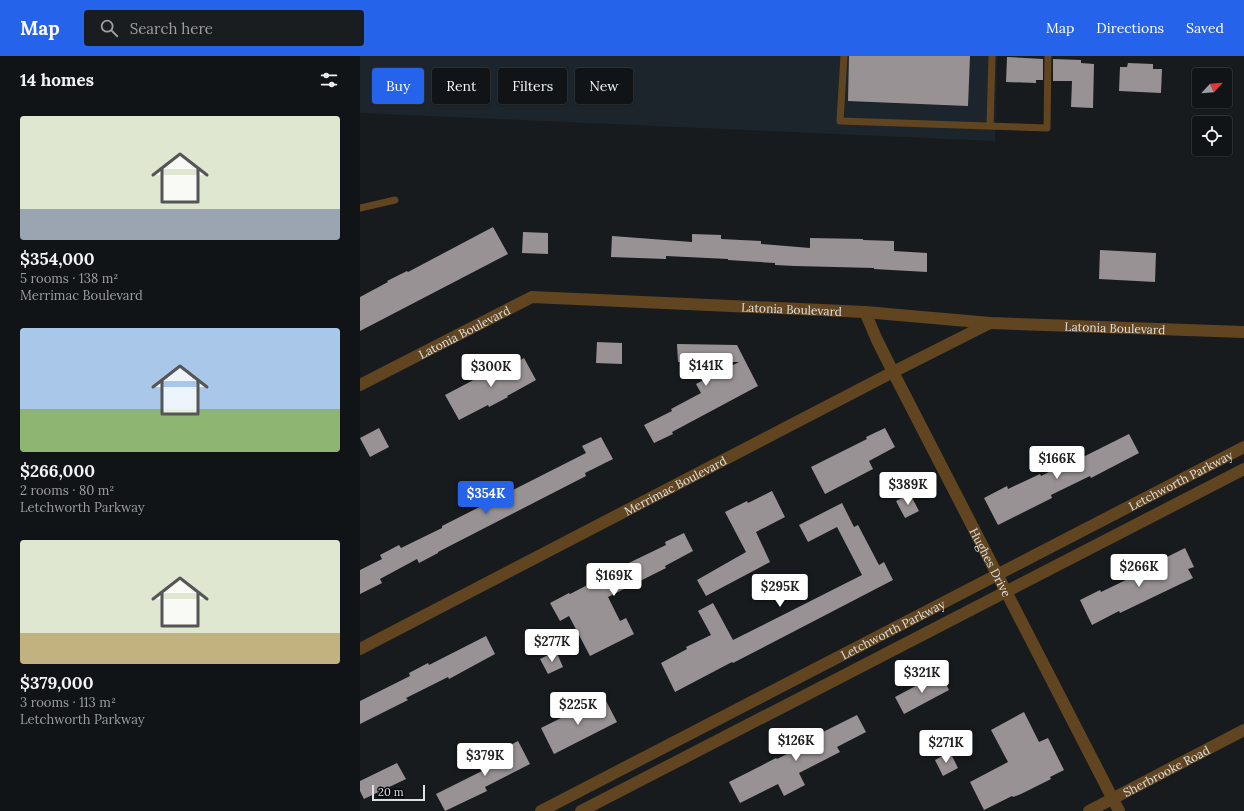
<!DOCTYPE html>
<meta charset="utf-8">
<style>
body{margin:0;font-family:Lora,serif;background:#1a1d1f;color:#f1f3f6;height:100vh;display:flex;flex-direction:column;font-size:15px;white-space:nowrap}
*{box-sizing:border-box;margin:0}
p{font-size:13px;color:#9c9ea1}
.icon{flex:none;width:22px;height:22px;fill:none;stroke:currentColor;stroke-width:2;stroke-linecap:round;stroke-linejoin:round}
.map{position:relative;flex:1;overflow:hidden}
.panel{display:flex;flex-direction:column;background:#111416;width:360px}
.panel>*{flex:none}
.hud{position:absolute;left:12px;top:12px;width:380px;height:36px;display:flex;gap:8px}
.needle{width:26px;rotate:64deg}
.buttons{position:absolute;left:832px;top:12px;display:grid;gap:8px}
.buttons a{display:grid;place-items:center;width:40px;height:40px;border-radius:4px;background:#111416;box-shadow:0 1px 3px #0004,0 0 0 1px #303335;font-size:20px}
.scale{position:absolute;left:12px;bottom:10px;width:53px;box-sizing:border-box;padding-left:4px;border:2px solid #dde0e2;border-top:0;font-size:11px;line-height:14px;white-space:nowrap;color:#dde0e2;-webkit-text-stroke:3px #050607;paint-order:stroke}
.price{position:absolute;translate:-50% -34px;padding:0 9px;border-radius:4px;background:#fff;color:#222;font-size:13px;line-height:26px;filter:drop-shadow(0 1px 2px #0008)}
.price::after{content:'';position:absolute;left:50%;top:24px;width:12px;height:9px;margin-left:-6px;background:inherit;clip-path:polygon(0 0,100% 0,50% 100%)}
.price.selected{background:#2563eb;color:#fff}
ul{padding:0;list-style:none}
li{display:grid;align-content:center;gap:8px;height:212px;padding:0 20px}
li span{display:grid;place-items:center;height:124px;border-radius:4px;color:#555}
li>.icon{margin-inline-start:auto}
span .icon{width:72px;height:72px;fill:#fffc;stroke-width:1}
li b{font-size:17px}
h2{display:flex;justify-content:space-between;align-items:center;height:48px;padding:0 20px;font-size:17px}
.tag{padding:0 14px;border-radius:4px;background:#111416;box-shadow:0 1px 3px #0004,0 0 0 1px #303335;font-size:14px;line-height:36px}
.tag.selected{background:#2563eb;color:#fff}
header{display:flex;align-items:center;gap:24px;box-sizing:border-box;height:56px;padding:0 20px;background:#2563eb;color:#fff}
header strong{font-size:19px}
nav{display:flex;gap:22px;margin-inline-start:auto;font-size:14px}
.search{width:280px;height:36px;background:#1a1d1f;display:flex;align-items:center;gap:10px;box-sizing:border-box;padding:0 14px;border-radius:4px;color:#9c9ea1;font-size:15px}
main{display:flex;flex:1;min-height:0}
.map>svg:first-child{display:block}
.built{fill:#1c252c}
.building{fill:#999294}
.lines{fill:none;stroke-linecap:round;stroke-linejoin:round}
.service{stroke:#614520;stroke-width:7}
.minor{stroke:#614520;stroke-width:12}
.labels{text-anchor:middle;dominant-baseline:central;stroke-width:4;stroke-linejoin:round;paint-order:stroke}
.street-label{font-size:12px;fill:#dde0e2;stroke:#050607}
</style>
<header>
<strong>Map</strong>
<div class="search"><svg class="icon" aria-label="search" viewBox="0 0 24 24"><circle cx="10" cy="10" r="6"/><path d="M15 15l6 6"/></svg>Search here</div>
<nav><a>Map</a><a>Directions</a><a>Saved</a></nav>
</header>
<main>
<section class="panel">
<h2>14 homes<svg class="icon" aria-label="filters" viewBox="0 0 24 24"><path d="M4 7h16M4 17h16"/><circle cx="9" cy="7" r="2"/><circle cx="15" cy="17" r="2"/></svg></h2>
<ul>
<li><span style="background:linear-gradient(#dfe7d0 75%,#9aa5b1 0)"><svg class="icon" aria-label="home" viewBox="0 0 24 24"><path d="M3 11l9-7 9 7M6 9v11h12V9"/></svg></span><div><b>$354,000</b><p>5 rooms · 138 m²</p><p>Merrimac Boulevard</p></div></li>
<li><span style="background:linear-gradient(#a9c7e8 65%,#8fb573 0)"><svg class="icon" aria-label="home" viewBox="0 0 24 24"><path d="M3 11l9-7 9 7M6 9v11h12V9"/></svg></span><div><b>$266,000</b><p>2 rooms · 80 m²</p><p>Letchworth Parkway</p></div></li>
<li><span style="background:linear-gradient(#dfe7d0 75%,#c2b280 0)"><svg class="icon" aria-label="home" viewBox="0 0 24 24"><path d="M3 11l9-7 9 7M6 9v11h12V9"/></svg></span><div><b>$379,000</b><p>3 rooms · 113 m²</p><p>Letchworth Parkway</p></div></li>
</ul>
</section>
<div class="map">
<svg width="884" height="755" viewBox="0 0 884 755">
<rect width="100%" height="100%" fill="#171b1e"/>
<path class="built" d="M0,0H637L635,85L0,57Z"/>
<path class="building" d="M489,0H610L608,50L488,45Z
M647,1L683,3V24H676V27L646,26Z
M693,3L721,4V7L734,8L733,52L711,51L712,25H693Z
M768,7L793,8V13H802L801,37L759,35L760,11H767Z
M133,171L148,198L0,275V241L28,226L27,225L47,215L48,216Z
M163,176L188,177V198L162,197Z
M332,178L361,179V183L401,185V188L450,192V182L503,183V184L534,185V195L567,197V216L514,213V212L435,210L415,209V207L368,204V203L306,200V203L251,201L252,180L332,186Z
M740,194L796,197L795,226L739,223Z
M237,286L262,287V308L236,307Z
M317,288L377,289L398,330L312,376L313,378L294,387L284,369L312,355L311,353L341,337L336,328L379,306H318Z
M155,302L157,306L164,302L176,324L147,340L148,341L129,351L128,349L99,364L85,339Z
M19,372L29,391L10,401L0,382Z
M525,372L535,391L509,405L513,413L465,438L451,411L507,383L506,381Z
M769,378L779,397L731,422L730,420L691,439L692,442L638,469L624,442L647,430L648,433L680,418L681,420L711,405V407Z
M241,381L253,403L225,417L226,420L78,496V497L59,507L57,503L20,523L22,527L0,538V514L22,503L20,499L39,489L41,492L82,472V470L226,397L222,390Z
M412,435L425,461L396,476L410,506L346,540L337,524L386,496L365,456L387,445L388,447Z
M550,438L559,455L545,462L536,445Z
M482,447L494,471L498,469L519,509L524,506L533,524L373,607L372,606L315,636L301,607L327,593L326,591L351,579L338,555L353,547L373,584L502,519L477,471L448,486L439,469Z
M324,477L333,495L305,510L306,512L248,541L260,565L266,562L274,578L230,600L209,560L200,565L190,547L209,537L210,538L249,518L248,517L306,489L305,486Z
M825,492L834,511L828,513L833,522L760,557L759,555L732,569L720,544L740,534L741,536L768,523L769,524L807,504L805,502Z
M126,580L135,598L89,623L88,621L46,642L48,644L0,668V645L50,620L49,617L68,607L69,609Z
M196,595L203,611L188,618L180,603Z
M580,617L589,634L544,658L535,641Z
M245,643L257,666L194,698L181,672L219,653L220,656Z
M664,656L679,686L688,682L704,714L690,721L691,723L661,738L653,741L652,740L624,754L610,726L648,706L631,674Z
M497,659L506,676L477,691L480,696L439,717L445,729L424,740L418,728L380,747L369,726L416,702L417,703L449,687L447,684Z
M158,685L170,708L125,731L127,735L85,755L76,738L140,706L135,697Z
M590,696L598,712L583,720L575,704Z
M37,707L46,723L4,743L0,735V725Z"/>
<g class="lines">
<path class="service" d="M484,0L480,65L687,72L688,0
M630,70L632,0
M0,152L35,144"/>
<g class="minor">
<path id="s1" d="M505,256L517,284L533,316L759,755"/>
<path id="s2" d="M0,329L172,241L505,256L630,267L884,276"/>
<path id="s3" d="M0,593L533,316L630,267"/>
<path id="s4" d="M181,755L884,391"/>
<path d="M221,755L884,413"/>
<path id="s5" d="M729,755L884,674"/>
</g>
</g>
<g class="labels">
<g class="street-label">
<text stroke="none"><textPath href="#s2" startOffset="453">Latonia Boulevard</textPath></text>
<text stroke="none"><textPath href="#s2" startOffset="777">Latonia Boulevard</textPath></text>
<text stroke="none"><textPath href="#s2" startOffset="117">Latonia Boulevard</textPath></text>
<text stroke="none"><textPath href="#s4" startOffset="720">Letchworth Parkway</textPath></text>
<text stroke="none"><textPath href="#s3" startOffset="355">Merrimac Boulevard</textPath></text>
<text stroke="none"><textPath href="#s1" startOffset="280">Hughes Drive</textPath></text>
<text stroke="none"><textPath href="#s4" startOffset="396">Letchworth Parkway</textPath></text>
<text stroke="none"><textPath href="#s5" startOffset="87">Sherbrooke Road</textPath></text>
</g>
</g>
</svg>
<div class="buttons">
<a><svg class="needle" viewBox="-14 -14 28 28"><path d="M0-13l5 13h-10z" fill="#e53935"/><path d="M0 13l5-13h-10z" fill="#9c9ea1"/></svg></a>
<a><svg class="icon" aria-label="locate" viewBox="0 0 24 24"><circle cx="12" cy="12" r="6"/><path d="M12 2v4M12 18v4M2 12h4M18 12h4"/></svg></a>
</div>
<div class="scale">20 m</div>
<b class="price" style="left:346px;top:331px">$141K</b>
<b class="price" style="left:131px;top:332px">$300K</b>
<b class="price" style="left:697px;top:424px">$166K</b>
<b class="price" style="left:548px;top:450px">$389K</b>
<b class="price selected" style="left:126px;top:459px">$354K</b>
<b class="price" style="left:779px;top:532px">$266K</b>
<b class="price" style="left:254px;top:541px">$169K</b>
<b class="price" style="left:420px;top:552px">$295K</b>
<b class="price" style="left:192px;top:607px">$277K</b>
<b class="price" style="left:562px;top:638px">$321K</b>
<b class="price" style="left:218px;top:670px">$225K</b>
<b class="price" style="left:436px;top:706px">$126K</b>
<b class="price" style="left:586px;top:708px">$271K</b>
<b class="price" style="left:125px;top:721px">$379K</b>
<div class="hud">
<a class="tag selected">Buy</a>
<a class="tag">Rent</a>
<a class="tag">Filters</a>
<a class="tag">New</a>
</div>
</div>
</main>
